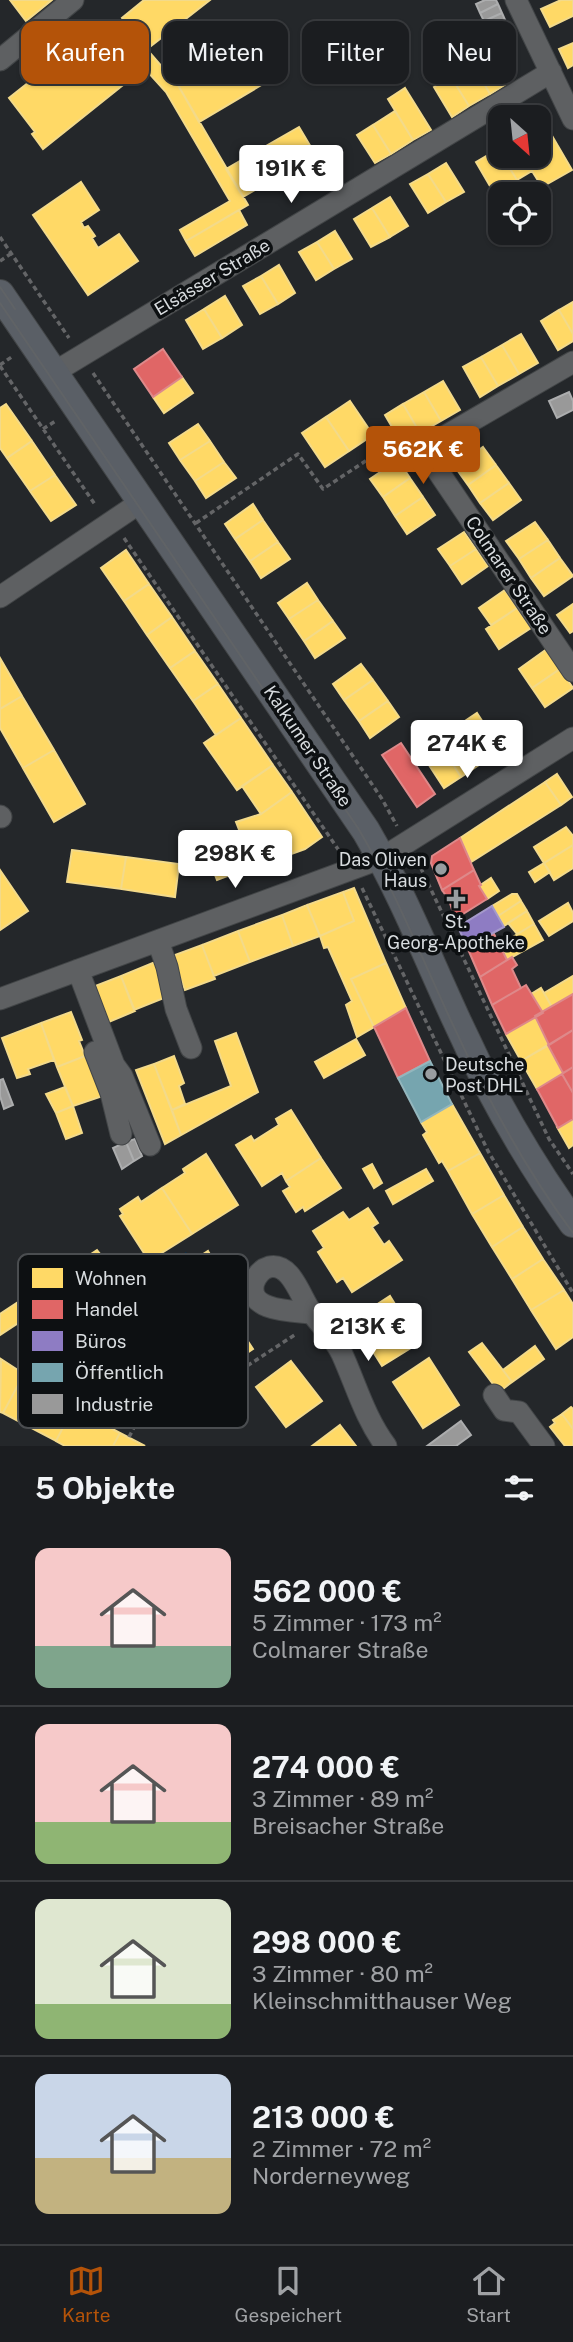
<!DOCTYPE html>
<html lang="de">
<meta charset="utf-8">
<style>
body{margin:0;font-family:"Public Sans",sans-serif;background:#242629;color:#f1f3f6;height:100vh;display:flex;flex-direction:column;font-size:26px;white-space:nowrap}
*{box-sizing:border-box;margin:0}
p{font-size:23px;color:#a0a2a5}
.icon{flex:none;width:38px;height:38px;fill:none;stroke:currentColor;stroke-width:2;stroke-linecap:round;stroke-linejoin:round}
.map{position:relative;height:1446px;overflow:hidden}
.details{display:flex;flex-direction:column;background:#1b1d20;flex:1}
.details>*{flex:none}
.banner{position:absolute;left:21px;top:21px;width:532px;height:63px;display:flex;gap:14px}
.needle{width:46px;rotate:153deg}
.controls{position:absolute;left:488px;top:105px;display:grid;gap:14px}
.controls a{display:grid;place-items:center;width:63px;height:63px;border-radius:14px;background:#1b1d20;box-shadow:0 2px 5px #0004,0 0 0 2px #393b3e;font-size:35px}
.price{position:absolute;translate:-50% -60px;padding:0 16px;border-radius:7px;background:#fff;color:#222;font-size:23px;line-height:46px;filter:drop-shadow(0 2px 4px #0008)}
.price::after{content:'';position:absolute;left:50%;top:42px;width:21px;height:16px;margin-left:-10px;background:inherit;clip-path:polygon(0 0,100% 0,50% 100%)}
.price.selected{background:#b45309;color:#fff}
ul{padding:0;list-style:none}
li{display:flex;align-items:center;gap:21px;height:175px;padding:0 35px}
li+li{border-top:2px solid #393b3e}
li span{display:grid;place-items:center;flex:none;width:196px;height:140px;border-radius:14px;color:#555}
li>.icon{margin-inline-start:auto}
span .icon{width:84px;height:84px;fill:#fffc;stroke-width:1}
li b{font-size:30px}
h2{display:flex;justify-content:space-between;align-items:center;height:84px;padding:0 35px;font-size:30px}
.pill{padding:0 24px;border-radius:14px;background:#1b1d20;box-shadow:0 2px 5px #0004,0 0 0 2px #393b3e;font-size:24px;line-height:63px}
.pill.selected{background:#b45309;color:#fff}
.menu{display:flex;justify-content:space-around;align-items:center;height:98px;border-top:2px solid #393b3e;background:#1b1d20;font-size:19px;color:#a0a2a5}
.menu a{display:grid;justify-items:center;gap:4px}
.menu .selected{color:#b45309}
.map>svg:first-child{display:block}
.green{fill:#053152}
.homes{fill:#ffd966;stroke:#f3da8a;stroke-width:2}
.shops{fill:#e06666;stroke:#de898a;stroke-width:2}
.offices{fill:#8e7cc3;stroke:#a499cb;stroke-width:2}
.public{fill:#76a5af;stroke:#93b6bd;stroke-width:2}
.industry{fill:#999;stroke:#acadae;stroke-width:2}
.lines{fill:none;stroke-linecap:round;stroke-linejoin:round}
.minor-casing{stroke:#424547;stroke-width:23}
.major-casing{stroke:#424547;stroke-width:30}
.path{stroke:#646567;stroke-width:3.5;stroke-dasharray:5 3.5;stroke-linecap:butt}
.minor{stroke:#5e6062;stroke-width:21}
.major{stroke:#5a5f66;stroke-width:28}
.tram{stroke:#606366;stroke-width:2}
.poi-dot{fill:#999da0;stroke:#0d1012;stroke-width:2.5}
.labels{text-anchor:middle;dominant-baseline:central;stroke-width:7;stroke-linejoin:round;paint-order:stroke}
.street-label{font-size:18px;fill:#d8dcdf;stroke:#0d1012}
.poi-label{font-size:18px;fill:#d8dcdf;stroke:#0d1012;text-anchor:end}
.key{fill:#0d1012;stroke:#4a4d50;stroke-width:2}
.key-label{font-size:19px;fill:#d8dcdf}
</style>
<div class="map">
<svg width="573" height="1446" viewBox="0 0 573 1446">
<rect width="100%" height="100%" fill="#24272a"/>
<path class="green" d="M186,1252L204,1280L221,1292L220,1297L174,1314L166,1311L152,1287L153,1275Z"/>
<path class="homes" d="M10,0H52L26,21Z
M144,0H210L147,49L122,18Z
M561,0H573V16L550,27L541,9Z
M75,24L82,33L64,48L57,39Z
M82,33L123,85L43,149L32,134L35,132L9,98L72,48L69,44Z
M259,37L280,74L199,122L178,85Z
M137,38L178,85L248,205L186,241L180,230L230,201L166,92L137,60L116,76L106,63Z
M573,43V65L568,68L559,49Z
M490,53L508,83L490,94L473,64Z
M473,64L490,94L469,106L451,77Z
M451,77L469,106L452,117L434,87Z
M405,88L431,130L413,140L388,99Z
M395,111L413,140L391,154L373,125Z
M544,122L572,170L542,187L532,171L517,180L502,156H539V125Z
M373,125L391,154L375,163L357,135Z
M299,127L315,154L243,197L226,169Z
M498,149L517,180L494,193L476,162Z
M446,163L464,192L446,202L428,174Z
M428,174L446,202L428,213L410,184Z
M81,182L99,210L81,222L84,228L88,226L95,236L92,238L98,248L119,234L138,261L88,295L33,215Z
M390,197L408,226L390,237L372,208Z
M372,208L390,237L371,247L354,219Z
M239,210L247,225L195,256L186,241Z
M335,231L352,259L334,269L317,242Z
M317,242L334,269L316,280L299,252Z
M279,265L295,293L278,304L261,276Z
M261,276L278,304L260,314L243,286Z
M225,296L242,325L222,338L204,309Z
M573,302V334L559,310Z
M204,309L222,338L203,349L186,320Z
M559,310L573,334V341L558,350L541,321Z
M521,334L538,363L519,374L502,345Z
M502,345L519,374L498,386L481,357Z
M481,357L498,386L480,397L463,367Z
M182,377L193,393L164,413L153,397Z
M443,381L460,410L441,421L424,392Z
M424,392L441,421L420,433L403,404Z
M350,401L373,435L349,451L326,417Z
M6,404L32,441L7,458L0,448V408Z
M403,404L420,433L402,444L385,415Z
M326,417L349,451L325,467L302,433Z
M198,424L210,441L180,460L169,443Z
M32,441L55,475L30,491L7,458Z
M210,441L224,462L195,481L180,460Z
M483,447L496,465L468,485L455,467Z
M398,460L410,478L383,497L370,479Z
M224,462L236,478L206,498L195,481Z
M496,465L509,483L480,503L468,485Z
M55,475L76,505L51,521L30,491Z
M410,478L423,497L395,516L383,497Z
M509,483L521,500L493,520L480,503Z
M423,497L435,515L407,534L395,516Z
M253,504L263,520L235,539L225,524Z
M263,520L278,542L250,561L235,539Z
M535,522L548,540L519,559L506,541Z
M464,532L476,549L450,566L438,549Z
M548,540L560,558L531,578L519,559Z
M278,542L290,559L261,578L250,561Z
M476,549L488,566L462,584L450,566Z
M126,550L149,584L124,601L101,568Z
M560,558L573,576L544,596L531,578Z
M307,583L318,600L289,619L278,603Z
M149,584L172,617L147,635L124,601Z
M505,590L517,608L491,625L479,608Z
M318,600L333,621L304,641L289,619Z
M573,604V631L570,633L557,615Z
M517,608L531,628L499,649L486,629Z
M172,617L195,651L170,668L147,635Z
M333,621L345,638L315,658L304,641Z
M547,649L560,669L532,688L519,669Z
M195,651L218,684L193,701L170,668Z
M0,658L22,696L0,709Z
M361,664L373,680L344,700L333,684Z
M560,669L573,688L545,707L532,688Z
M373,680L388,701L359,721L344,700Z
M218,684L241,718L216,735L193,701Z
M22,696L54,750L23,768L0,728V709Z
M388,701L399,717L370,738L359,721Z
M477,713L501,750L461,777L442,747L464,732L459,725Z
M241,718L273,765L237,790L204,743Z
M442,747L461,777L444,788L425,759Z
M54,750L85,804L54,822L23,768Z
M273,765L292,792L261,814L242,786Z
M557,774L572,797L561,805L545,782Z
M545,782L561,805L471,862L460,838Z
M292,792L322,837L305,849L266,863L261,854L250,858L236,822L261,814Z
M566,827L573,836V845L544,863L534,847Z
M227,835L241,871L217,880L203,844Z
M573,845V868L554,880L544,863Z
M72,850L126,857L121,889L67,882Z
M126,857L179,864L175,897L121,889Z
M544,863L550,872L535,882L529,872Z
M0,870L28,911L0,930Z
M491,878L499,891L487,899L479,886Z
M354,888L386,963L351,979L374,1027L357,1037L346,1005L352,1001L328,947L324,948L320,936L354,921L343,892Z
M343,892L354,921L320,936L307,905Z
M512,894H517L521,901L498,916L492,906Z
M521,901L527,911L504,926L498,916Z
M568,903L573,913V921L549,936L539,921Z
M307,905L320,936L293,946L282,915Z
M527,911L534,924L517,934L508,923Z
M282,915L293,946L250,962L238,931Z
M534,924L543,940L507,960L504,953L508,951L503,943Z
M238,931L250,962L214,976L202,945Z
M202,945L215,979L185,990L172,956Z
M155,962L169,996L134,1010L121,976Z
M386,963L406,1008L374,1027L351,979Z
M121,976L135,1011L104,1024L90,988Z
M573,976V994L552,1007L544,993Z
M541,988L552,1007L543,1013L531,994Z
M71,1012L82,1040L79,1041L85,1056L57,1067L41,1023Z
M535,1016L549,1045L521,1061L506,1034Z
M41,1023L54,1060L28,1069L30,1074L17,1078L2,1038Z
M236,1033L258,1092L181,1135L172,1110L231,1086L215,1041Z
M356,1039L365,1055L324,1078L315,1062Z
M548,1045L563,1073L537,1089L521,1061Z
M85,1056L89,1059L103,1096L73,1106L57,1067Z
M174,1056L184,1083L179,1086L185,1104L172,1110L154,1064Z
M154,1064L181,1135L165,1144L136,1070Z
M65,1087L73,1106L56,1113L46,1094Z
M452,1104L480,1153L448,1171L442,1161L439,1163L423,1135L427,1132L421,1122Z
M73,1106L82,1133L66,1139L56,1113Z
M291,1110L321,1158L286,1181L282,1173L262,1186L236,1145L251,1136L254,1141L279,1125L276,1119Z
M573,1119V1145L569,1148L557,1127Z
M480,1153L504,1195L472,1214L448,1171Z
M206,1154L238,1205L192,1234L162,1188L185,1173L183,1169Z
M321,1158L341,1188L305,1211L303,1207L296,1212L283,1191L290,1187L286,1181Z
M372,1164L382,1183L374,1188L363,1169Z
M426,1169L433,1181L393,1204L386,1191Z
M162,1188L192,1234L149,1261L120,1216L123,1214L120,1209L138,1197L141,1202Z
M504,1195L523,1227L492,1247L472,1214Z
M368,1208L378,1223L372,1227L384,1245L389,1241L402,1260L352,1292L343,1278L337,1282L318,1252L324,1248L313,1231L343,1212L349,1220Z
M523,1227L543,1259L512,1279L492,1247Z
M97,1250L108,1264L0,1335V1314Z
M208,1251L216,1265L203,1274L194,1260Z
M543,1259L564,1290L531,1310L512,1279Z
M564,1290L573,1304V1337L556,1349L531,1310Z
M390,1296L419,1343L382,1366L353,1320Z
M222,1302L253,1349L211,1377L184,1335L199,1325L202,1328L206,1325L203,1321L208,1319L205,1314Z
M482,1343L512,1382L499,1392L469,1352Z
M535,1346L544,1359L512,1382L503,1370Z
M429,1358L459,1405L423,1428L393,1382Z
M1,1359L24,1374L3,1413L0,1412Z
M291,1361L322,1401L286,1427L256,1387Z
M24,1374L75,1404L56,1441L3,1413Z
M571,1407L573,1409V1429L562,1414Z
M73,1408L120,1433L113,1446H65L56,1441Z
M562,1414L573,1429V1446H565L550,1427L555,1423L553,1420Z
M340,1425L356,1446H312Z
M120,1433L145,1446H113Z"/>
<path class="shops" d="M163,349L182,377L153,397L134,369Z
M401,743L435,794L417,807L382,755Z
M460,838L474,870L442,890L431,863L432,856Z
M474,870L481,885L479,886L487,899L455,919L449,900L442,890Z
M494,934L507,960L480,977L467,947Z
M512,957L517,965L512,969L521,988L492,1005L480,977Z
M526,985L543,1013L506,1034L492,1005Z
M573,994V1030L549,1045L535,1016Z
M406,1008L430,1061L398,1078L374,1027Z
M573,1030V1067L563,1073L548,1045Z
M573,1067V1093L562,1074Z
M562,1074L573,1093V1119L558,1128L537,1089Z"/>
<path class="offices" d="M492,906L504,927L467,947L458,927Z"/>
<path class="public" d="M430,1061L452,1104L421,1122L398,1078Z"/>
<path class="industry" d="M485,0H496L498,4L480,13L476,4Z
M498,4L502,13L484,21L480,13Z
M502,13L506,22L488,30L484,21Z
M569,392L573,401V410L557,418L549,401Z
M3,1079L13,1105L4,1109L0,1096V1080Z
M135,1139L142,1156L134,1161L126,1142Z
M126,1142L134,1161L122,1169L113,1148Z
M461,1421L471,1435L456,1446H427Z"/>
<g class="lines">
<g class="minor-casing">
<path id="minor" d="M516,0L573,119
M0,60L73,0
M573,362L423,449L573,671
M53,373L551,72
M0,597L141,502
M0,816L1,817
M158,941L167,967L176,1009L191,1048
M78,970L114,1065L122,1076L150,1145
M0,999L382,858L573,738
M95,1052L111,1093L121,1134
M311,1313C294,1311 245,1312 254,1282C257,1275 262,1269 269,1267C291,1262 300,1296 310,1310C320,1325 334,1337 342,1354C356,1385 365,1418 386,1446
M494,1395L504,1410L519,1412L544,1446"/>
</g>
<g class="major-casing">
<path id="major" d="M0,294L366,831C401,891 427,956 456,1019C488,1090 528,1160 573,1223"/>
</g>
<path class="path" d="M0,237L69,338
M0,261L12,253
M0,365L13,356
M0,366L96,506
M93,373L382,799L397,826
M43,429L57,420
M196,523L298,454L323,489L390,445L404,447
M124,538L340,852
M417,860L549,1139L573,1174
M362,888L488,1151L573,1293
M132,1360L169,1417L296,1334
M129,1437L141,1414L159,1423L169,1417"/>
<use href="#minor" class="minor"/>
<use href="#major" class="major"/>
<path class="tram" d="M0,287L15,309
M0,303L358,828C396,892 422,959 453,1025C485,1094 528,1173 573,1233"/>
</g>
<g class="poi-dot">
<circle cx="441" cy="869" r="7"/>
<path d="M452.5 888.5h7v7h7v7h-7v7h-7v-7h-7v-7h7z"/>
<circle cx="431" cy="1074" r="7"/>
</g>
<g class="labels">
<g class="street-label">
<text transform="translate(212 277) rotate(-31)">Elsässer Straße</text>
<text transform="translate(509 575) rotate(56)">Colmarer Straße</text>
<text transform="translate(308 746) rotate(56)">Kalkumer Straße</text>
</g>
<g class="poi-label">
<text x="427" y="859">Das Oliven<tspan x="427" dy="21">Haus</tspan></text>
<text x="456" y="921" text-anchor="middle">St.<tspan x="456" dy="21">Georg-Apotheke</tspan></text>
<text x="445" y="1064" text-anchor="start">Deutsche<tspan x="445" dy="21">Post DHL</tspan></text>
</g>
</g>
<rect x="18" y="1254" width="230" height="174" rx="10" class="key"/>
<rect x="32" y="1268" width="31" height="20" fill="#ffd966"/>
<rect x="32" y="1300" width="31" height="19" fill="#e06666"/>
<rect x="32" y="1331" width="31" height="20" fill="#8e7cc3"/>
<rect x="32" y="1363" width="31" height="19" fill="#76a5af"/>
<rect x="32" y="1394" width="31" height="20" fill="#999"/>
<g class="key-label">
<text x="75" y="1285">Wohnen</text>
<text x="75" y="1316">Handel</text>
<text x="75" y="1348">Büros</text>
<text x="75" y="1379">Öffentlich</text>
<text x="75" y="1411">Industrie</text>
</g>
</svg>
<div class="controls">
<a><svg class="needle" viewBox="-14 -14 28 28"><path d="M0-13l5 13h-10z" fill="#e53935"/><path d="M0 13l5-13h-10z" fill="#a0a2a5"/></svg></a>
<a><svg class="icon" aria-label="locate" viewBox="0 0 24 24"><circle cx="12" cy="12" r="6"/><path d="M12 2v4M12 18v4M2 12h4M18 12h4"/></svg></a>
</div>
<b class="price" style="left:291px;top:205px">191K €</b>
<b class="price selected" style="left:423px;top:486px">562K €</b>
<b class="price" style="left:467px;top:780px">274K €</b>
<b class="price" style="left:235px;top:890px">298K €</b>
<b class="price" style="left:368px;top:1363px">213K €</b>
<div class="banner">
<a class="pill selected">Kaufen</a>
<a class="pill">Mieten</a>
<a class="pill">Filter</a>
<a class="pill">Neu</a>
</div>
</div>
<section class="details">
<h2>5 Objekte<svg class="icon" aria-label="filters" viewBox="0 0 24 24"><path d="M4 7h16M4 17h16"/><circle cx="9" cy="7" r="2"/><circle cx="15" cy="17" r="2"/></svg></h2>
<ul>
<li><span style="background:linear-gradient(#f6c9c9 70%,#7fa58c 0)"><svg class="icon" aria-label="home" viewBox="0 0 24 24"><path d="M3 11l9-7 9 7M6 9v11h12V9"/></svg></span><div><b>562 000 €</b><p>5 Zimmer · 173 m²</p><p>Colmarer Straße</p></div></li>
<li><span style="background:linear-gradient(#f6c9c9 70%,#8fb573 0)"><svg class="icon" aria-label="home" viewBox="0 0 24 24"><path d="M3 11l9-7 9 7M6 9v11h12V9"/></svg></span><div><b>274 000 €</b><p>3 Zimmer · 89 m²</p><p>Breisacher Straße</p></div></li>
<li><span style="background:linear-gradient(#dfe7d0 75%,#8fb573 0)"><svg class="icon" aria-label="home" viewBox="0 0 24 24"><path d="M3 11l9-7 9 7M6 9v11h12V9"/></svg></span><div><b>298 000 €</b><p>3 Zimmer · 80 m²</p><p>Kleinschmitthauser Weg</p></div></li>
<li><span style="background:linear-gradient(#c9d6e8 60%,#c2b280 0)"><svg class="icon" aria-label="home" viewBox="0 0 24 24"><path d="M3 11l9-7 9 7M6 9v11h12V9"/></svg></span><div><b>213 000 €</b><p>2 Zimmer · 72 m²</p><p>Norderneyweg</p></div></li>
</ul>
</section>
<nav class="menu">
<a class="selected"><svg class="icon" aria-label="map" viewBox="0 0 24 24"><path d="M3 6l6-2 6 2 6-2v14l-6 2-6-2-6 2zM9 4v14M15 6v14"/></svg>Karte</a>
<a><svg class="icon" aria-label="saved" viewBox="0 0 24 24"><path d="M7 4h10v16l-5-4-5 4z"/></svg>Gespeichert</a>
<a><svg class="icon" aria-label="home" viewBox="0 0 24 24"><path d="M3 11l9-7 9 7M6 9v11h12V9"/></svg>Start</a>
</nav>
